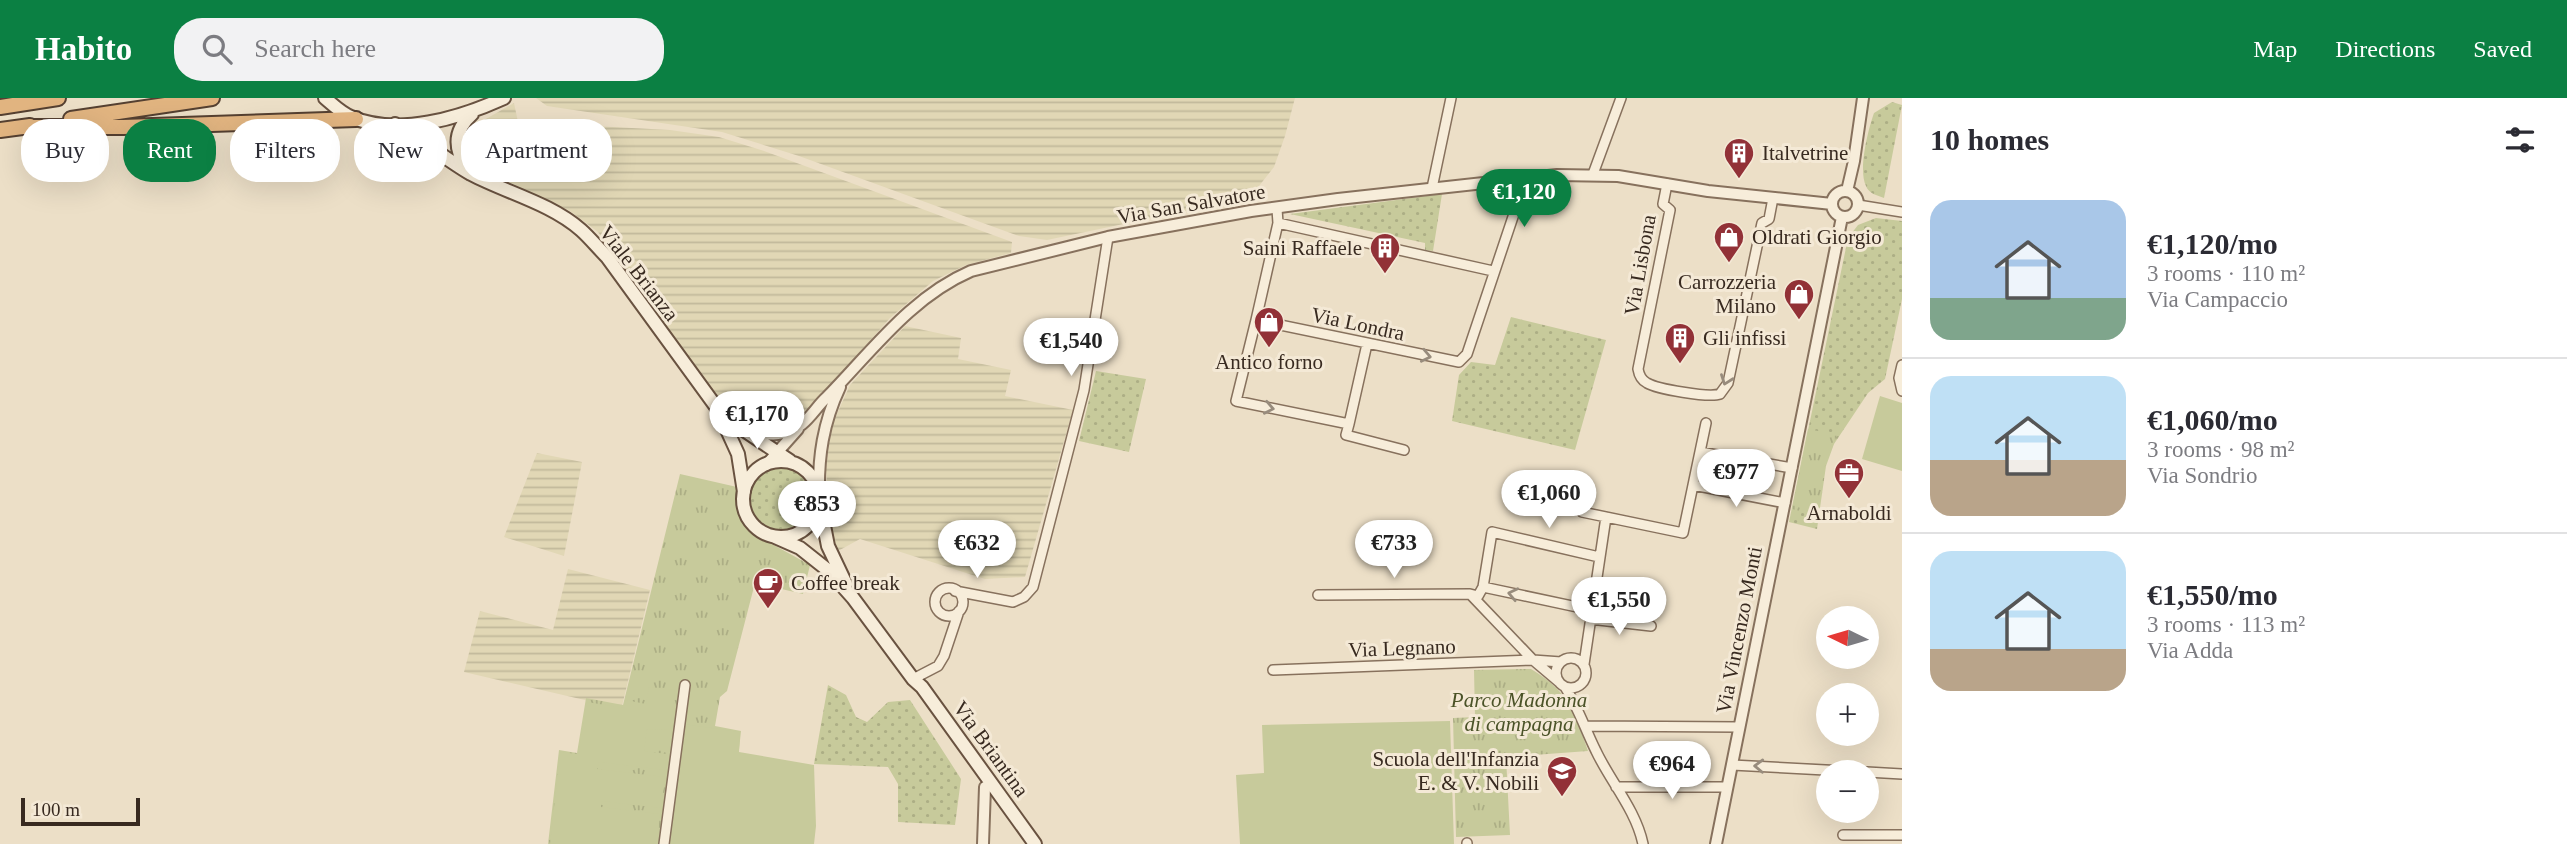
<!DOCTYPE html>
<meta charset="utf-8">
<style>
body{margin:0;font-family:Georgia,serif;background:#f2f2f3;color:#2b2b33;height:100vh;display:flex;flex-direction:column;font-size:26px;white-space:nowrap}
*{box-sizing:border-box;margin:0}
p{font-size:23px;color:#7c7c81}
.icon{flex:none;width:38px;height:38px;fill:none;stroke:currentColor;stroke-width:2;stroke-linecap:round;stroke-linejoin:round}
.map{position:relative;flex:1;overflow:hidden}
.side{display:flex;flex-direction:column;background:#fff;width:665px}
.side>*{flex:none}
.banner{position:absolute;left:21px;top:21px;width:665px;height:63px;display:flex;gap:14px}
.needle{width:46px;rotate:275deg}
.fabs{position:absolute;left:1816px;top:508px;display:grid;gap:14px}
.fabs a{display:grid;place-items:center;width:63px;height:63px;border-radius:50%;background:#fff;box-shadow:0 7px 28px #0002;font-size:35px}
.scale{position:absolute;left:21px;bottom:18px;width:119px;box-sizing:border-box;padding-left:7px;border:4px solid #382a20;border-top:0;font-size:19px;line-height:24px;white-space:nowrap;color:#382a20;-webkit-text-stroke:5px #f4e9d6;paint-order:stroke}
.price{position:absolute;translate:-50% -60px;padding:0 16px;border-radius:24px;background:#fff;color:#222;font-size:23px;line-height:46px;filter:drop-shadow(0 2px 4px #0008)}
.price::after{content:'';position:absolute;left:50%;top:42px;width:21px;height:16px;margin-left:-10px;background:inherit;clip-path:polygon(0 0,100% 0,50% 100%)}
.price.current{background:#0b8043;color:#fff}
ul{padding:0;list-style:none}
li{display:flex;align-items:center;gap:21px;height:175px;padding:0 28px}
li+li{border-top:2px solid #e1e1e2}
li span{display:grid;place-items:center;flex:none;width:196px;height:140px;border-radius:21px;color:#555}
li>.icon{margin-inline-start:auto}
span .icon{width:84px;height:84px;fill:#fffc;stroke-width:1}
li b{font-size:30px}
h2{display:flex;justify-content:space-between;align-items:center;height:84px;padding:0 28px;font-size:30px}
.pill{padding:0 24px;border-radius:28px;background:#fff;box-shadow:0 7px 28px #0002;font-size:24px;line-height:63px}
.pill.current{background:#0b8043;color:#fff}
header{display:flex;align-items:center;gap:42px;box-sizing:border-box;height:98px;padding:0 35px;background:#0b8043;color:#fff}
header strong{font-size:33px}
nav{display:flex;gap:38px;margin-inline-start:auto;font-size:24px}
.search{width:490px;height:63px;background:#f2f2f3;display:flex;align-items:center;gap:18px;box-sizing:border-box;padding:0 24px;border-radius:28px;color:#7c7c81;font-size:26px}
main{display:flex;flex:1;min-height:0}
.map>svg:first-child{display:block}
.farmland{fill:url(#farmland-rules)}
.grass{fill:url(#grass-dots)}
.park{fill:url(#park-tufts)}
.garden{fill:#c7ca9b}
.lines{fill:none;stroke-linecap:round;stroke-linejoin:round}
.minor-casing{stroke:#87715d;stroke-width:12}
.tertiary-casing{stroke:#87715d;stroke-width:14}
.secondary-casing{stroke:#695240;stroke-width:16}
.trunk-casing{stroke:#554031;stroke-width:18}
.minor{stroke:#f7edda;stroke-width:9}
.tertiary{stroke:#f7edda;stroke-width:10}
.secondary{stroke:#f7edda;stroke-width:12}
.trunk{stroke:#e1b480;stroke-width:14}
.oneway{stroke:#988c7d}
.labels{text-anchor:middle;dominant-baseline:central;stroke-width:6;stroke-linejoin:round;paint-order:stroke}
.poi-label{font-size:21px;fill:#382a20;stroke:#f4e9d6;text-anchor:start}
.street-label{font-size:21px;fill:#382a20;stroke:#f4e9d6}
.park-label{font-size:21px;font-style:italic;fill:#4b5328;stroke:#f4e9d6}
</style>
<header>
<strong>Habito</strong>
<div class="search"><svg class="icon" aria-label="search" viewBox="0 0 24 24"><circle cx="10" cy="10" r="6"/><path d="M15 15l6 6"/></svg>Search here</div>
<nav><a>Map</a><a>Directions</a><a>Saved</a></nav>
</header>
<main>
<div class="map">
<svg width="1902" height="746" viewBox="0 0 1902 746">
<defs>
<pattern id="farmland-rules" width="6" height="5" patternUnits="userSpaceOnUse" patternTransform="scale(1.75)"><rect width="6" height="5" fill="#e1d7b5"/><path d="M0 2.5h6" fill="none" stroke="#c2b99b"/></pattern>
<pattern id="grass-dots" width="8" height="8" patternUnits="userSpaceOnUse" patternTransform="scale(1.75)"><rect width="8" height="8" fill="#c7ca9b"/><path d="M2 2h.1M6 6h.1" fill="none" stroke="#acae85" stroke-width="1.8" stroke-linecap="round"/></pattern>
<pattern id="park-tufts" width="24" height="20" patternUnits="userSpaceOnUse" patternTransform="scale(1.75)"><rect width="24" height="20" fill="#c7ca9b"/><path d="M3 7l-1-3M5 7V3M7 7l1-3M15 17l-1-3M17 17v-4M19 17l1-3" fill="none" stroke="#acae85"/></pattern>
</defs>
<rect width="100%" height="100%" fill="#ecdfc7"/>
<path class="farmland" d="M536,0H1295L1285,38L1274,69L1259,88L1237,101L1219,106L1047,142L1019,138L799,58L722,34L547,8Z
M514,5L518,24L670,32L719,39L761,52L1012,144L1011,155L966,167L933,183L890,220L799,323L782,331H762L750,327L731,314L701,277L598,134L570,113L475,71L465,56L469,38L484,22Z
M905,228L961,240L958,261L1011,272L1005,298L1073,312L1025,479L985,481L860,441L838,453L831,436L826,372L831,329L850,287Z
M537,355L582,364L564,458L504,439Z
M568,471L650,492L622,608L589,603L464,574L480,513L553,532Z"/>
<path class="grass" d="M1892,4L1902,7L1884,100C1877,97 1869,96 1866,88C1858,72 1868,32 1874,15Z
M1442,96L1433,153L1425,152V145L1290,116Z
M1876,120L1902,123V201L1885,281L1868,295L1834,346L1826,368L1817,431L1789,424L1848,140L1858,127Z
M1511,219L1606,242L1575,352L1452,323L1459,277L1471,264L1495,267Z
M1096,273L1146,281L1129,354L1079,343Z
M749 401a32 32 0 1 1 64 0a32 32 0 1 1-64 0Z
M828,587L846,597L856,619L867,624L888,604L910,602L961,681L955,727L898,724V686L888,669L814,666Z"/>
<path class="park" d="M1808,331L1837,337L1825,368L1817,417L1792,411Z
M680,376L737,389L741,416L754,436L810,467L803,496L755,485L727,593L720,599L715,628L741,633L729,746H548L559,652L577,655L586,600L623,607Z
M1531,571C1569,594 1574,612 1588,653L1506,659L1510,737L1456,739L1453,620L1475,619L1474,572Z"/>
<path class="garden" d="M1880,298L1902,305V373L1862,361Z
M649,589L675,592L670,632L647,631L644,653L667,656L665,672L599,664L597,671L665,679L661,710L601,703V709L660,716L657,746H550L560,654L578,656L587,604L624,610L626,602L646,606Z
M1450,623L1454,746H1240L1236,677L1264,675L1262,627Z
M683,626L740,634L739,654L814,667L816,728L814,746H668Z"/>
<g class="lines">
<g class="minor-casing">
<path id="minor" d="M1593,76L1621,0
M1667,86L1663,106L1670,112L1638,271C1639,277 1641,282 1647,285C1657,291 1709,300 1720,296L1728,285L1762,125L1769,121L1773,100
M1432,90L1451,0
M1858,107L1902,114
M1277,111L1278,125L1256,222L1459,264L1467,256L1526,80
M1278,125L1493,173
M1256,222L1236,303L1349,326L1367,246
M1902,267L1899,280L1902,293
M1349,326L1346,337L1404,352
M1700,354L1792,370
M1693,387L1785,405
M1582,414L1683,435L1706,325
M1483,489L1591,512
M935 504a14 14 0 1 1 28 0a14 14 0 1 1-28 0Z
M955,493L1013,504L1024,499L1033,489L1084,292L1108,139
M1318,497L1470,496L1478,498L1483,489L1492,434L1599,459
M1471,497L1533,562L1559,584
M1590,521L1651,528
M1556 575a15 15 0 1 1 30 0a15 15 0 1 1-30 0Z
M1584,566L1606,419
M1273,572L1533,562L1561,564
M913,581L938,568L944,558L959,513
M1565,589C1578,609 1585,631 1596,653C1610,683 1636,712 1643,746
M1586,628L1739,629
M1732,667L1863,674
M1867,674L1902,676
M1616,689H1727
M1843,737H1902
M1467,745V746
M664,746L685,587"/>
</g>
<g class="tertiary-casing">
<path id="tertiary" d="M1832 106a13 13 0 1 1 26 0a13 13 0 1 1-26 0Z
M1847,93L1854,63L1863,0
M750,335C768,338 787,338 802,326C811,319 818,307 827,299C872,253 911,199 971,173L1108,139L1251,113L1338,101L1557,77L1618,78L1708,93L1832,106
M766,367L798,331
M819,398C818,359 823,325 840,289
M983,746L985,689
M1716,746L1842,119"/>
</g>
<g class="secondary-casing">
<path id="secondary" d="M325,0C333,7 341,15 351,19C398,39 460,20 504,0
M395,26C422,41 445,61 471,76C507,95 550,105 581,132C590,140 598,150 607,159L717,310L738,356L744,394
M467,71C454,51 453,33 472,16
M723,315L741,330L790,363
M743 401a38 38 0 1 1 76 0a38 38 0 1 1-76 0Z
M820,407L828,448L846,486
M775,439L800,450L829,473L853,500L913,581L922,589L1035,746"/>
</g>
<g class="trunk-casing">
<path id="trunk" d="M0,9L58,0
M71,21L212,0
M22,29H123L356,21
M0,32L30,28"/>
</g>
<use href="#minor" class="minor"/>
<use href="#tertiary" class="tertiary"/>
<use href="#secondary" class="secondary"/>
<use href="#trunk" class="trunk"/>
</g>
<defs><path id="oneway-chevron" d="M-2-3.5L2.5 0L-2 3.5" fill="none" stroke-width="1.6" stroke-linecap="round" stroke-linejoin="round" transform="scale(1.75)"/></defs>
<g class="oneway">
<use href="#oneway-chevron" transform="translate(1426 258) rotate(12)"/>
<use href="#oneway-chevron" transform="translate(1726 282) rotate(110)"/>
<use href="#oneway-chevron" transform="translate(1269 310) rotate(11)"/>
<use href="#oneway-chevron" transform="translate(1513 496) rotate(-168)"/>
<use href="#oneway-chevron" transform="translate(1759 668) rotate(-178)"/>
</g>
<defs>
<g id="building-pin" transform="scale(1.575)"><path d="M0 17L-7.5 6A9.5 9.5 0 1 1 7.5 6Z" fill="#923137" stroke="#f4e9d6"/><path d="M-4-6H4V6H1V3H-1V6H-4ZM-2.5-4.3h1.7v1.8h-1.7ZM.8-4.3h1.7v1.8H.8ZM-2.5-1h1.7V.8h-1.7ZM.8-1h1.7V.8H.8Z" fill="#fff"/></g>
<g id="shop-pin" transform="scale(1.575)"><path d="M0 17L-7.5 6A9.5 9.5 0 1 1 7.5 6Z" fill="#923137" stroke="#f4e9d6"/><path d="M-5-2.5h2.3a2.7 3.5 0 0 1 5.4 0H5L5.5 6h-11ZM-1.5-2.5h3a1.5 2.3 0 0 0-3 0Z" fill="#fff"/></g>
<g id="office-pin" transform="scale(1.575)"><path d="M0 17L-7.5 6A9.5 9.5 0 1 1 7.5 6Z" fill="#923137" stroke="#f4e9d6"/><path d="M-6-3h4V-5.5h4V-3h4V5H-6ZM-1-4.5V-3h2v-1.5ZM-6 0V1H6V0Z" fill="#fff"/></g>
<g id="cafe-pin" transform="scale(1.575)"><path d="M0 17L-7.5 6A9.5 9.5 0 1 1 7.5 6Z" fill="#923137" stroke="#f4e9d6"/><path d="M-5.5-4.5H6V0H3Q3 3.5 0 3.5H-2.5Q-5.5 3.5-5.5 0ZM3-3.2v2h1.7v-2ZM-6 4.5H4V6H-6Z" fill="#fff"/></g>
<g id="school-pin" transform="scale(1.575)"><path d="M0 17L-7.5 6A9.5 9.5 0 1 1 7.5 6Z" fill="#923137" stroke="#f4e9d6"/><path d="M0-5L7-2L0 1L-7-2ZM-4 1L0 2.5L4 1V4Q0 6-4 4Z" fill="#fff"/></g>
</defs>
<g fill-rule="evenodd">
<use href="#building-pin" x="1739" y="55"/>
<use href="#shop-pin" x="1729" y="139"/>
<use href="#building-pin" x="1385" y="150"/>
<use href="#shop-pin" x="1799" y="196"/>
<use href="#shop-pin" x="1269" y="224"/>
<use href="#building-pin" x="1680" y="240"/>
<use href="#office-pin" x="1849" y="375"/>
<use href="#cafe-pin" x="768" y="485"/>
<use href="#school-pin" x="1562" y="673"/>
</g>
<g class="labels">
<g class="poi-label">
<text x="1762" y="55">Italvetrine</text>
<text x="1752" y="139">Oldrati Giorgio</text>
<text x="1362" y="150" text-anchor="end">Saini Raffaele</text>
<text x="1776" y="184" text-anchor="end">Carrozzeria<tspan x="1776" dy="24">Milano</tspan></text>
<text x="1703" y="240">Gli infissi</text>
<text x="1269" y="264" text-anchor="middle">Antico forno</text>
<text x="1849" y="415" text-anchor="middle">Arnaboldi</text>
<text x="791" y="485">Coffee break</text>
<text x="1539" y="661" text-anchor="end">Scuola dell'Infanzia<tspan x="1539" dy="24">E. &amp; V. Nobili</tspan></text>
</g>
<g class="street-label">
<text transform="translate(1191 106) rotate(-10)">Via San Salvatore</text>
<text transform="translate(1640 167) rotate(-80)">Via Lisbona</text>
<text transform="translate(639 175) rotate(52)">Viale Brianza</text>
<text transform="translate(1358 226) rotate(12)">Via Londra</text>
<text transform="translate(1739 532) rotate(-79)">Via Vincenzo Monti</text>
<text transform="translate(1402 550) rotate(-2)">Via Legnano</text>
<text transform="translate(991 651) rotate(54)">Via Briantina</text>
</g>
<g class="park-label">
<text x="1519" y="602">Parco Madonna<tspan x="1519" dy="24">di campagna</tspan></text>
</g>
</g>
</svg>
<div class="fabs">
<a><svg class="needle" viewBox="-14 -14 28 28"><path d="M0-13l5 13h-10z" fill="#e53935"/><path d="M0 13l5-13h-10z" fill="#7c7c81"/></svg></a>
<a>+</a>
<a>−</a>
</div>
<div class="scale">100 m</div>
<b class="price current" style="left:1524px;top:131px">€1,120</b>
<b class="price" style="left:1071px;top:280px">€1,540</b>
<b class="price" style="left:757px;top:353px">€1,170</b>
<b class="price" style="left:1736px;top:411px">€977</b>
<b class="price" style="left:1549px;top:432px">€1,060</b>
<b class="price" style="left:817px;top:443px">€853</b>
<b class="price" style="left:977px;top:482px">€632</b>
<b class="price" style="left:1394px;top:482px">€733</b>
<b class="price" style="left:1619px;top:539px">€1,550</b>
<b class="price" style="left:1672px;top:703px">€964</b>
<div class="banner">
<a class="pill">Buy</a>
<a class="pill current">Rent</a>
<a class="pill">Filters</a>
<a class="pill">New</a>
<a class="pill">Apartment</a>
</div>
</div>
<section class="side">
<h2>10 homes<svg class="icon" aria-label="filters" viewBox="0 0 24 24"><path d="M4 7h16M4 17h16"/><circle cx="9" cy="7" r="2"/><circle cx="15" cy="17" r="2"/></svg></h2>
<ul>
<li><span style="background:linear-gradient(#a9c7e8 70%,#7fa58c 0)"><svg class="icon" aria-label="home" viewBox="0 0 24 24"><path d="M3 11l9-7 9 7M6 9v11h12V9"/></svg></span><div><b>€1,120/mo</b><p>3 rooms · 110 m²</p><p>Via Campaccio</p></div></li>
<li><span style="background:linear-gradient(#bfe0f5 60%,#b9a48a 0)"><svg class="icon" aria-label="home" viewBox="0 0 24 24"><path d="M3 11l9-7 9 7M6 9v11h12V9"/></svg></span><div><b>€1,060/mo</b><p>3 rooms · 98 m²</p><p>Via Sondrio</p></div></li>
<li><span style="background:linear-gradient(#bfe0f5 70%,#b9a48a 0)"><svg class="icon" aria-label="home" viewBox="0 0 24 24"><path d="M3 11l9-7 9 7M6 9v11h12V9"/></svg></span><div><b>€1,550/mo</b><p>3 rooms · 113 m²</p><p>Via Adda</p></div></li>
</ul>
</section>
</main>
